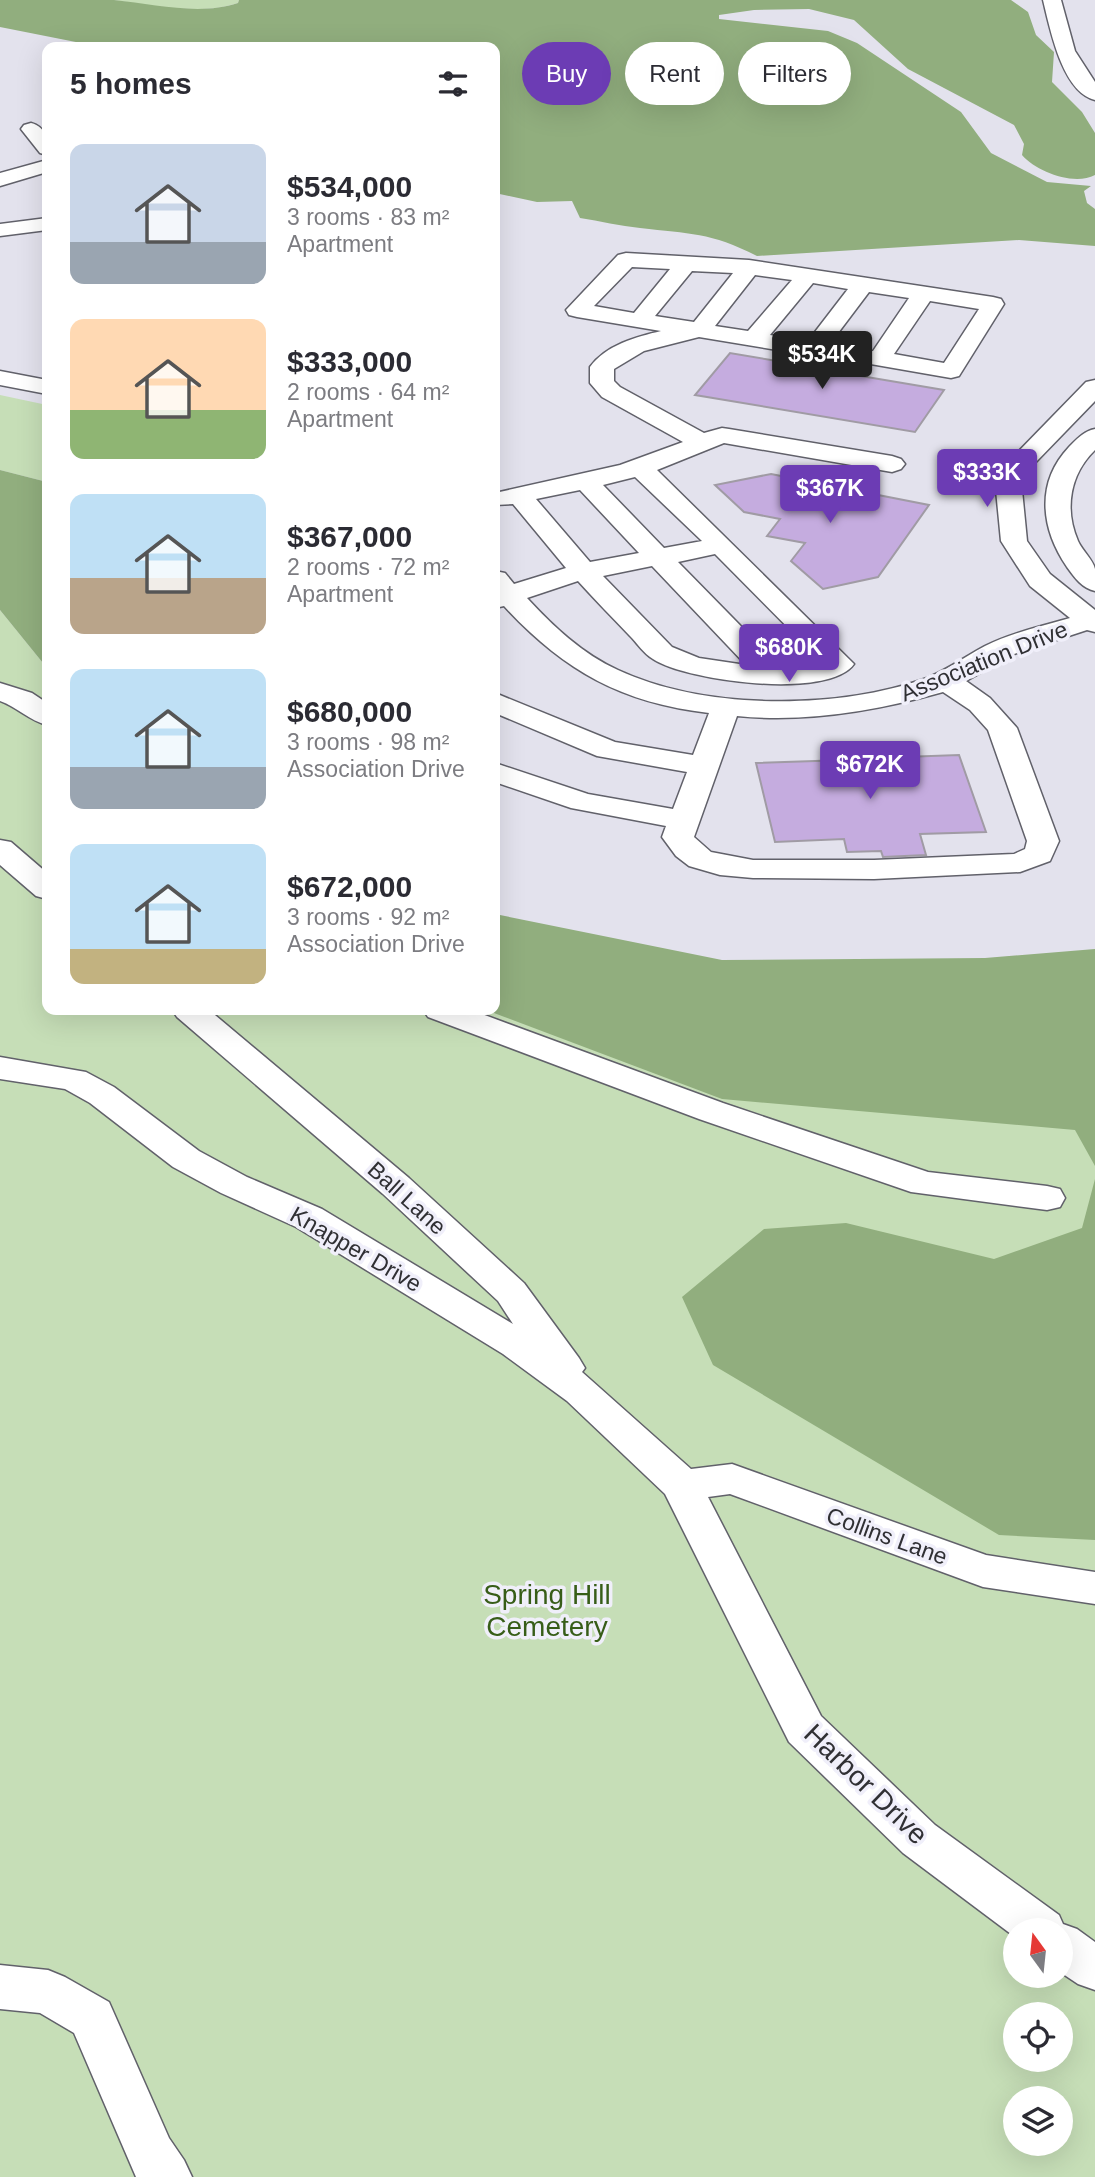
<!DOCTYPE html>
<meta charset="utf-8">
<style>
body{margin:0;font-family:Helvetica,sans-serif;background:#f7f7f7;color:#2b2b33;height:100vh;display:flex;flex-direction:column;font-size:26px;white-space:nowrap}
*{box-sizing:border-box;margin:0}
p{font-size:23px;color:#7c7c81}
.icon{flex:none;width:38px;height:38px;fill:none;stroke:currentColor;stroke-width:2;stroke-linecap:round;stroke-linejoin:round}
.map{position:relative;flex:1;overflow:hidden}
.drawer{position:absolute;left:42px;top:42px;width:458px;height:973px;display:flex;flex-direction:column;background:#fff;border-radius:14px;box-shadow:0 7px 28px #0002}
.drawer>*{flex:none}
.guide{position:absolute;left:522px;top:42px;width:467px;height:63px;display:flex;gap:14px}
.needle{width:46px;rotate:345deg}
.controls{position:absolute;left:1003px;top:1918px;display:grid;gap:14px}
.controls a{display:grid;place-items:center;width:70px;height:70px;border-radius:50%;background:#fff;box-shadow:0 7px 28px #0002;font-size:35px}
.price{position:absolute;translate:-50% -60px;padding:0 16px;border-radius:7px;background:#6c3cb4;color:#fff;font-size:23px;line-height:46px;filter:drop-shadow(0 2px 4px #0008)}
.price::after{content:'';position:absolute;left:50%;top:42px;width:21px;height:16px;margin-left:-10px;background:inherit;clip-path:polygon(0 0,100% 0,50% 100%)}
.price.selected{background:#222;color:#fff}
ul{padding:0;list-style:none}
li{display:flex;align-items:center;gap:21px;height:175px;padding:0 28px}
li span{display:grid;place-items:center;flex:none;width:196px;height:140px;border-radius:14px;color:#555}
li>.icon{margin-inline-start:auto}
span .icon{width:84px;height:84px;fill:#fffc;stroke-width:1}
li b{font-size:30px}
h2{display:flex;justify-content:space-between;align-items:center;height:84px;padding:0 28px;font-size:30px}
.pill{padding:0 24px;border-radius:32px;background:#fff;box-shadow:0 7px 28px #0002;font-size:24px;line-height:63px}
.pill.selected{background:#6c3cb4;color:#fff}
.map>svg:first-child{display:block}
.green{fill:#c6deb7;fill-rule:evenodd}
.forest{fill:#91ae7e}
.building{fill:#c5acdf;stroke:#a09ba4;stroke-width:2}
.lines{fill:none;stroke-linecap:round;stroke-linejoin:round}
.minor-tunnel-far1{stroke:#bfbec8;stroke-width:21;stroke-dasharray:21 10;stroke-linecap:butt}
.minor-tunnel{stroke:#bfbec8;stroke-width:27;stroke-dasharray:27 13;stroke-linecap:butt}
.minor-casing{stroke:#61616a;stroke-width:3}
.minor{fill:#fff;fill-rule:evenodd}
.labels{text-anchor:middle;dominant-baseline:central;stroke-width:7;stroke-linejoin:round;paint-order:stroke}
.street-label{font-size:23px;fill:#303034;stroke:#f0effa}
.near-park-label{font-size:28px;fill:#375d18;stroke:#f0effa}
.near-street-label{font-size:28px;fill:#303034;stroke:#f0effa}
</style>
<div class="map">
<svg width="1095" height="2177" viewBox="0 0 1095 2177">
<rect width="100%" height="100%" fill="#e3e2ed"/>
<path class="green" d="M112,0H239L238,3C199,16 152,5 112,0Z
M0,395L47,405V482L0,470Z
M0,610L47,668V1010H495L1095,1090V2177H0ZM1015,1930H1060V1976H1015ZM1015,2014H1060V2060H1015ZM1015,2098H1060V2144H1015Z"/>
<path class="forest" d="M0,0C38,0 77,0 114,0C155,4 199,16 238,3L239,0H1011L1028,12L1036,35L1054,52L1052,82L1082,112L1095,133V175C1074,186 1037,172 1022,155L1024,144L1014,125L908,69L854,20L809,9L754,10L719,15V19L828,31L857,43L961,112L991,153L1047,182L1091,186L1084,191L1087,203L1095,209V246L1019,240L757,256C710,232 690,234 640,228C620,226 600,221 580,218L572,201L537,202L495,193V47H101L0,27Z
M0,470L47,482V668L0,610Z
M495,914L722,960L985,958L1095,949V1166L1075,1130L722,1099L486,1010H495Z
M1095,1179V1540L999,1535L713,1365L682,1297L764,1229L846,1223L994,1259L1082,1228Z"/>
<path class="building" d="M839,350L855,353L853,359L861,365L855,375L944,390L915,432L695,395L730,353L812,367L818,359H834Z
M771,474L929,505L878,577L823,589L791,561L805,543L767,536L780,519L744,512L715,485Z
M872,751L875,758L959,755L986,832L920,834L926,855L883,857L881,851L847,852L844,839L775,842L756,763L845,760L843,752Z"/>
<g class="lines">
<path class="minor-tunnel-far1" d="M825,351L832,352"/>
<path class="minor-tunnel" d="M825,351L867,357"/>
<g class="minor-casing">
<path id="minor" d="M1043,0H1061L1075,51L1095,82V100C1062,92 1050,28 1043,0Z
M31,123C47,127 47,141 47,155L40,153L21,129L24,125Z
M47,160V172L0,186V173Z
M47,218V230L0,236V224Z
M626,253L749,260L993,297L1001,299L1004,304L959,376L951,378L859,362L855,357L859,352L873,351L909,298L869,292L829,345L837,351L833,356L825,358L699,337L644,351L614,369V381L620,387L704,433L722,428L729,429L892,456L901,459L905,464L901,469L892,472L724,443L657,470L854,664C829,700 686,681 653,659C644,654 637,643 630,636C613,618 595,600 578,581L527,598C553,626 582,654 618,670C704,710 835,710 924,679C946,671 964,657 985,646C1011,633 1042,626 1070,618L1030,586L1001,541L996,490L1015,455L1086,382L1095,380V401L1035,463L1022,490L1027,541L1050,574L1095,610V632L1087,630L1014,654L966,681L990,698L1017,728L1059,841L1050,861L1020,872L874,879L753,878L720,875L689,866L676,856L662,837L666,826L571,808L495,782V763L588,794L673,809L687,772L597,756L495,713V693L615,742L693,755L709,713C621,703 563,670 504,606L495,608V571L505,573L514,584L566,568L513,504L495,505V493L620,465L683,442L602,397L590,383V367C606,345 636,337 661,331L577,317L569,315L566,310L618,255ZM632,267L670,269L634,313L594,306ZM692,271L733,273L694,322L655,316ZM755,275L792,280L748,331L715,326ZM813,283L848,289L808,341L770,335ZM930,301L979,309L944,363L894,354ZM635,477L702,541L664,548L603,485ZM580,490L639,553L590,562L536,499ZM715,554L821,661L812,665H779L678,562ZM652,566L746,665L699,658L672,647L603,576ZM943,692L970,710L988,730L1027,841L1025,849L1014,854L874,860H753L711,852L694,837L737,716C806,723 876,711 943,692Z
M0,371L47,380V394L0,385Z
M1095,429V450C1070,474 1064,509 1078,541C1082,550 1093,560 1095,569C1095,576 1095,584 1095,591C1082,588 1075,578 1067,567C1041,529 1035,483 1069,447C1077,439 1084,431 1095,429Z
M0,683L32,693L47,703V725C30,721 17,707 0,701Z
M0,840L11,842L47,873V899L36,896L0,865Z
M172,1010H209L409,1178L524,1283L579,1358L585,1368L582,1372L691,1469L732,1464L986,1555L1095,1572V1604L983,1587L730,1494L708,1497L821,1716L935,1825L1059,1915L1063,1924L1077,1929L1095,1942V1990L1078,1984L1060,1972V1930H1015V1937L903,1853L789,1742L665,1494L567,1401L503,1354L296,1227L221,1193L173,1167L90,1103L65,1089L0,1079V1057L86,1072L114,1087L199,1151L247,1177L322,1209L513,1324L498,1301L383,1194L177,1017Z
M423,1010H471L723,1103L928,1172L1047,1186L1060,1189L1065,1198L1060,1207L1047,1210L911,1192L699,1119L428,1017Z
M0,1965L48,1970L65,1977L109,2002L169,2138L184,2160L192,2177H136L74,2033L40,2013L0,2009Z"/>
</g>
<use href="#minor" class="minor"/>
</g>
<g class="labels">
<g class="street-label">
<text transform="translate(984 661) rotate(-22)">Association Drive</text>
<text transform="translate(407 1198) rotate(42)">Ball Lane</text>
<text transform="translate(356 1249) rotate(30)">Knapper Drive</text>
<text transform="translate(887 1536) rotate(20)">Collins Lane</text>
</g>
<g class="near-park-label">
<text x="547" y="1594">Spring Hill<tspan x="547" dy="32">Cemetery</tspan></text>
</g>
<g class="near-street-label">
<text transform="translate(866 1784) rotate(44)">Harbor Drive</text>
</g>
</g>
</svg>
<div class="controls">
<a><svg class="needle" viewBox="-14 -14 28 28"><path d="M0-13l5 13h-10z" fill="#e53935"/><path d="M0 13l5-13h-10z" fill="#7c7c81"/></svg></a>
<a><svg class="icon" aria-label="locate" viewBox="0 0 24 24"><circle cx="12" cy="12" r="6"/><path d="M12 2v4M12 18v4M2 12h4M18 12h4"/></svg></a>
<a><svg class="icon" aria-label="layers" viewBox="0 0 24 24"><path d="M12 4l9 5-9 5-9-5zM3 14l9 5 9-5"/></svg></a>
</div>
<b class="price selected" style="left:822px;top:391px">$534K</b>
<b class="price" style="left:987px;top:509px">$333K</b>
<b class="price" style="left:830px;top:525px">$367K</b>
<b class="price" style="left:789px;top:684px">$680K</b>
<b class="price" style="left:870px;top:801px">$672K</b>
<div class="guide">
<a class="pill selected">Buy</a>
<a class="pill">Rent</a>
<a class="pill">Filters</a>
</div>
<section class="drawer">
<h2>5 homes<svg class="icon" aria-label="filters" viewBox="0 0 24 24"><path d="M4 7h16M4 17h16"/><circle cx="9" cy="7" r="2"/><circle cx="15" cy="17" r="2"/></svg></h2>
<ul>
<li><span style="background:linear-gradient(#c9d6e8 70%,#9aa5b1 0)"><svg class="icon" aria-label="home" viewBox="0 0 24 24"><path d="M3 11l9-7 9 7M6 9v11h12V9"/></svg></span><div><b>$534,000</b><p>3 rooms · 83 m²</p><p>Apartment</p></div></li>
<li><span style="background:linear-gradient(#ffd9b3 65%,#8fb573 0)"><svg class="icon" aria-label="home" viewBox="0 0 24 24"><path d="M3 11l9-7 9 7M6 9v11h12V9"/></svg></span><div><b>$333,000</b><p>2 rooms · 64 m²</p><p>Apartment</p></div></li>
<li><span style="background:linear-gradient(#bfe0f5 60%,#b9a48a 0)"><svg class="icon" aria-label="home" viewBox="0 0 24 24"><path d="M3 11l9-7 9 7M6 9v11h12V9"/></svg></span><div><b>$367,000</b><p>2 rooms · 72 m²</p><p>Apartment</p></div></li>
<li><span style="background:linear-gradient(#bfe0f5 70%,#9aa5b1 0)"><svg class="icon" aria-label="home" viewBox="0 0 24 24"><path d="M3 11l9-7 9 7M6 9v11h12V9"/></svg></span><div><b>$680,000</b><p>3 rooms · 98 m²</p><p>Association Drive</p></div></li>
<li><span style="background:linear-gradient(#bfe0f5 75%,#c2b280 0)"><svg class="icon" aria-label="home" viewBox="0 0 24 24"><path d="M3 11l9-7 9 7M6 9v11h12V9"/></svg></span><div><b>$672,000</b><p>3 rooms · 92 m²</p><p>Association Drive</p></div></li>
</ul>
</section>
</div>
